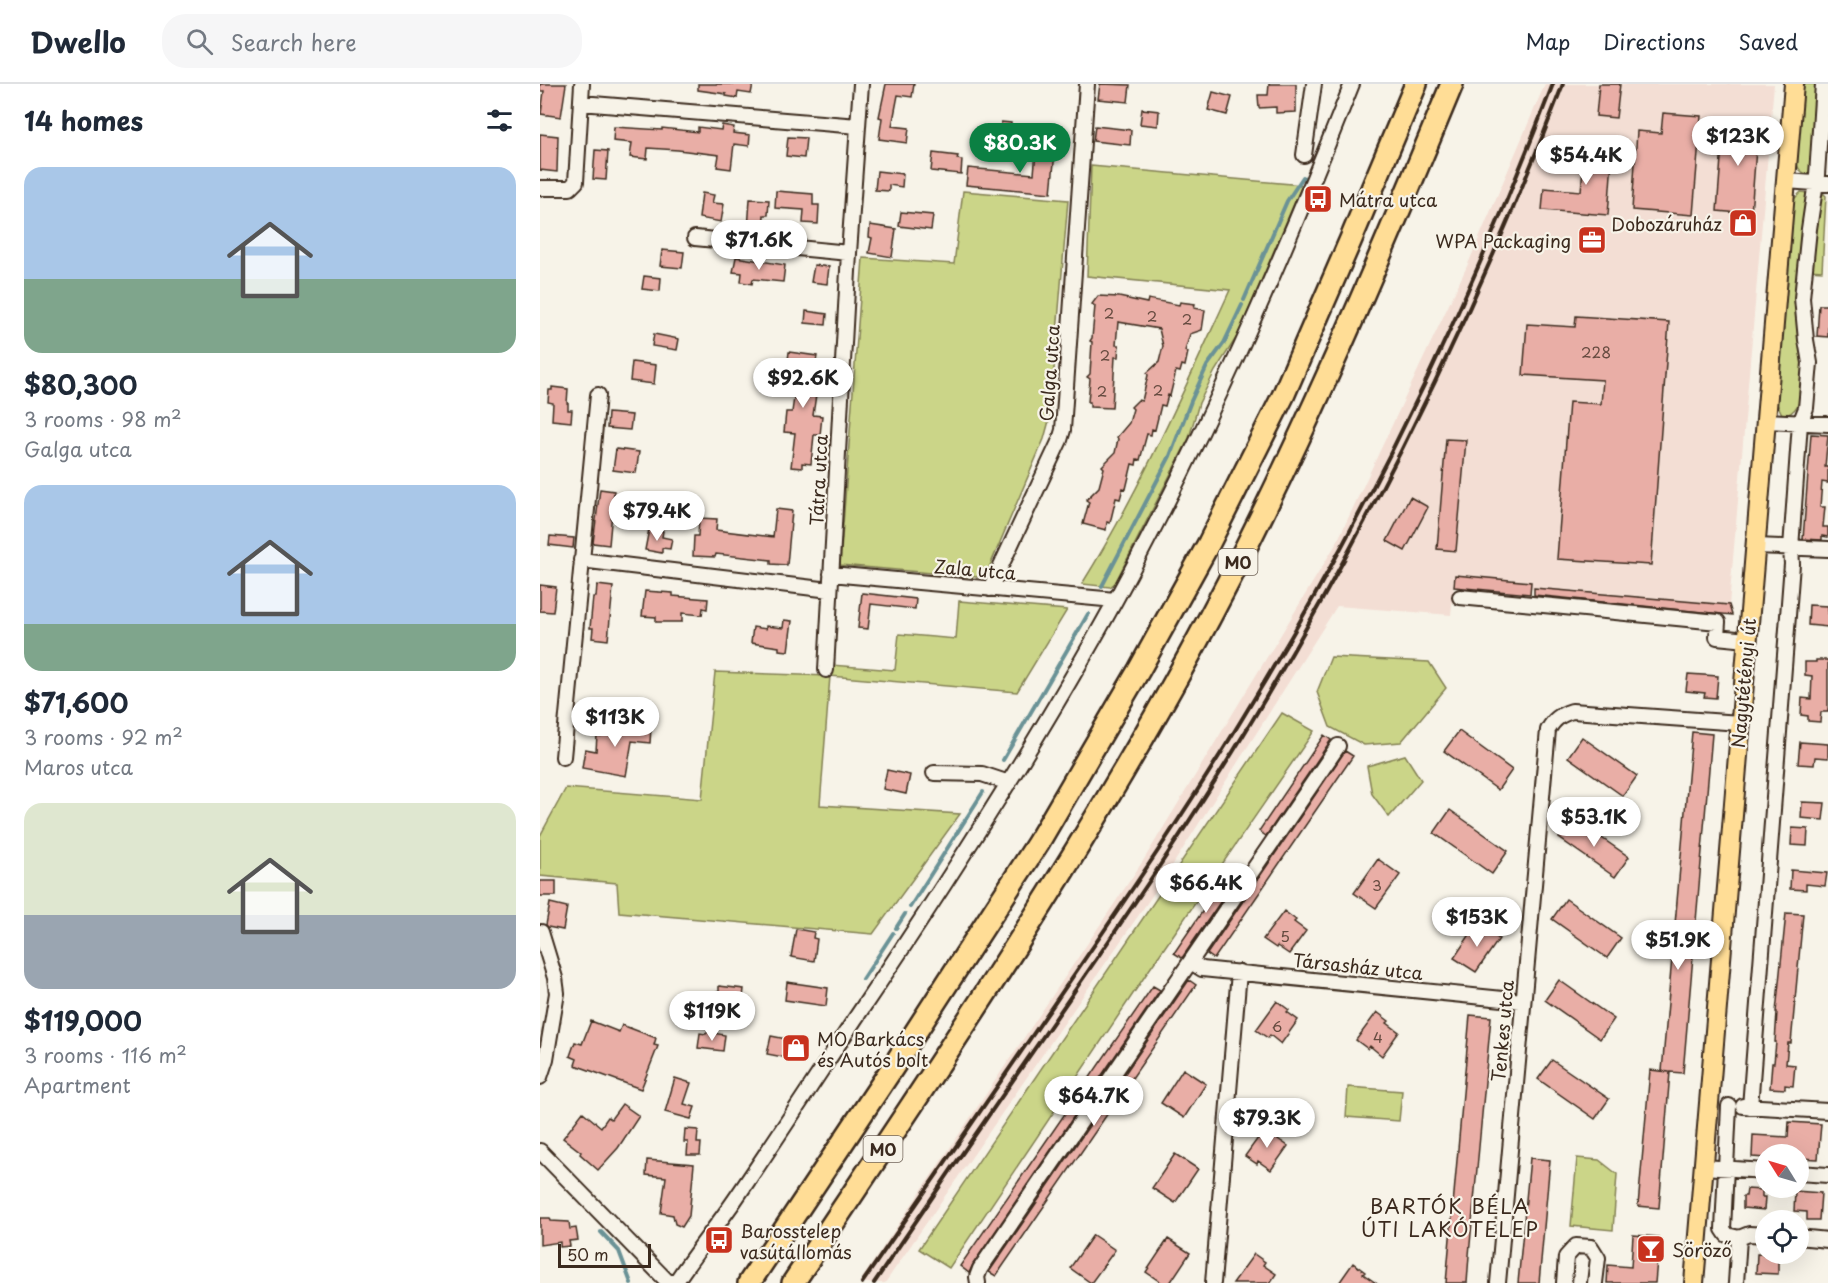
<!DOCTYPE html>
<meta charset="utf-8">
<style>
body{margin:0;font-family:"Playpen Sans",sans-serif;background:#f6f6f7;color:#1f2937;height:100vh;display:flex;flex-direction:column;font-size:22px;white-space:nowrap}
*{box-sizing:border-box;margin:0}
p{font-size:20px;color:#747a83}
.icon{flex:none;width:33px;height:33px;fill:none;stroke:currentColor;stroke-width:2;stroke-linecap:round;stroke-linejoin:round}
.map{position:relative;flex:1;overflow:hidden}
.side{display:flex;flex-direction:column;background:#fff;width:540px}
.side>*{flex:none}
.needle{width:39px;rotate:307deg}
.tools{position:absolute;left:1215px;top:1060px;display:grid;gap:12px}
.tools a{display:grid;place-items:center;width:54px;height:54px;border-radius:50%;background:#fff;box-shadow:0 6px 24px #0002;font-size:30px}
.scale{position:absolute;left:18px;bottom:15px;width:93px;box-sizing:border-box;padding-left:6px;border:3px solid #3b2a1e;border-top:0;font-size:16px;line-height:21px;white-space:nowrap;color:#3b2a1e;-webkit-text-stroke:4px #f7f3e8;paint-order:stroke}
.price{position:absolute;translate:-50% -51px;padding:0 14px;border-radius:21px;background:#fff;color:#222;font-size:20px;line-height:39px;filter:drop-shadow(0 2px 3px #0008)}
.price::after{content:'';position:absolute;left:50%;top:36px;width:18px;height:14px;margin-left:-9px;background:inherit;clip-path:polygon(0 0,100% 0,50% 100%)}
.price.current{background:#0b8043;color:#fff}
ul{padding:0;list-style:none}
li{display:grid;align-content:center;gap:12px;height:318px;padding:0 24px}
li span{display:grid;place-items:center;height:186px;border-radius:18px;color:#555}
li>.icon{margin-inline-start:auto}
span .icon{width:108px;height:108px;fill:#fffc;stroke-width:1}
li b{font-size:26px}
h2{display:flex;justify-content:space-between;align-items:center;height:72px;padding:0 24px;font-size:26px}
header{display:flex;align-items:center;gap:36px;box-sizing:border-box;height:84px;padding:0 30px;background:#fff;border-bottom:2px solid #e0e1e3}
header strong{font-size:28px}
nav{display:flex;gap:33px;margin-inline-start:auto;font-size:21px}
.search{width:420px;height:54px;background:#f6f6f7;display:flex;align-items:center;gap:15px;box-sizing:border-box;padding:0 21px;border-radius:24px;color:#747a83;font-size:22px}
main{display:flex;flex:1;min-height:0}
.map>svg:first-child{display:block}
.built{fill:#f3ded4}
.green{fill:#cbd588;stroke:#838053;stroke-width:1.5}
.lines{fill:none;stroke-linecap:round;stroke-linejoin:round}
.stream{stroke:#6a9296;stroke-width:4}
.building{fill:#e9aea6;stroke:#3b2a1e;stroke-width:1.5}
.minor-casing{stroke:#3b2a1e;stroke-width:18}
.major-casing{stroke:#3b2a1e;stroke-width:22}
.highway-casing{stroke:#3b2a1e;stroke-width:26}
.minor{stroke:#f7f3e8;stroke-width:14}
.major{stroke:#ffdd96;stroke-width:18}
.highway{stroke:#ffdd96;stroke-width:21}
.rail{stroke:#3b2a1e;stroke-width:4}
.labels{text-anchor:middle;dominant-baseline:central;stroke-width:4.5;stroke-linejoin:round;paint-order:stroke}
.number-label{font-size:15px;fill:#664b40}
.shield{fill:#f7f3e8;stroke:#73665b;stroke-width:1.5}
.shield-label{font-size:16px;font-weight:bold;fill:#3b2a1e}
.poi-label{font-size:18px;fill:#3b2a1e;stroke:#f7f3e8;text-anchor:start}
.street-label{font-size:18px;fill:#3b2a1e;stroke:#f7f3e8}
.neighbourhood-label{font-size:20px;letter-spacing:1.5px;fill:#3b2a1e;stroke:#f7f3e8}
</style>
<header>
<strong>Dwello</strong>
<div class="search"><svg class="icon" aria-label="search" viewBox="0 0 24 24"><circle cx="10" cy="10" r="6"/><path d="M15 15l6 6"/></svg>Search here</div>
<nav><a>Map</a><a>Directions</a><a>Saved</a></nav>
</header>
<main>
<section class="side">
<h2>14 homes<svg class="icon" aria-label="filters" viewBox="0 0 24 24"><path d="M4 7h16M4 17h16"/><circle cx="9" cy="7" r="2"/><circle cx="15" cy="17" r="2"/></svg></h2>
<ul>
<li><span style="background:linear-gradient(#a9c7e8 60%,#7fa58c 0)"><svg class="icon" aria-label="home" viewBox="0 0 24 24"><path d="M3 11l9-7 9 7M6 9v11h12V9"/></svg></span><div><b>$80,300</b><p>3 rooms · 98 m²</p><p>Galga utca</p></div></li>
<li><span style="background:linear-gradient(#a9c7e8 75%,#7fa58c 0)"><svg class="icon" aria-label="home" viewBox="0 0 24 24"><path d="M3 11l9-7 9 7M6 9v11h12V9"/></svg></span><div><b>$71,600</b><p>3 rooms · 92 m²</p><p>Maros utca</p></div></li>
<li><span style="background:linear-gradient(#dfe7d0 60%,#9aa5b1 0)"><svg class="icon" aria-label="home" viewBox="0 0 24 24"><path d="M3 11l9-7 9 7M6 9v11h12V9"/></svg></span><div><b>$119,000</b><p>3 rooms · 116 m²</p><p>Apartment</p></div></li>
</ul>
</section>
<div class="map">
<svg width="1288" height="1199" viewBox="0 0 1288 1199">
<rect width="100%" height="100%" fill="#f7f3e8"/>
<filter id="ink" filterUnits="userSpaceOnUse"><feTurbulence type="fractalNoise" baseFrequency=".0167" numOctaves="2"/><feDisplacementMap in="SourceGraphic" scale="12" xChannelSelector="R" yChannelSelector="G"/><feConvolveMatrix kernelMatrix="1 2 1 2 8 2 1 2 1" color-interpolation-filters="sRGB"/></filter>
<g filter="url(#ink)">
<path class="built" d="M1005,0H1234L1189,521L991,504V498L915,491L911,531L797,522L625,793L345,1199H319L603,777L796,460L928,180Z"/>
<path class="green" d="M1262,0H1277L1271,91C1260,89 1258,85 1255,75Z
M551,82L762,101L698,251L675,287L659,319L649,354L575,499L570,503L542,500C600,407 644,306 690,206L547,192Z
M423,107L528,116L510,333L504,355L449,484L443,492L437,493L300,481L323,174L414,180Z
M1261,108L1267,109L1270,114L1265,292C1263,306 1262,324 1247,331L1242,330L1237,320L1253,116Z
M1278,110H1284L1286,112L1282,187L1269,186Z
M419,517L527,526L477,608L290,592L280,721L420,730L333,850L79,828L77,799L0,792V752L26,704L162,715L175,588L290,592L291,581L355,586L359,550L416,555Z
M791,573L889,578L906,604L861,658L824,661L790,643L777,608Z
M742,629L774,647L609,886L409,1184L379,1165Z
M865,671L881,696L849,733L832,710L827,682Z
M808,1003L862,1007L859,1037L806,1033Z
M1037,1074L1059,1076L1077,1090L1073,1146L1031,1142Z"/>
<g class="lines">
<path class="stream" d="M704,216L747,117L763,93
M562,502L630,372L651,317L667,282L684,259L702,221
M463,676L548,530
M370,823L443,708
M356,844L365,830
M323,895L353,849
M61,1148L79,1167L91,1199"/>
</g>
<path class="building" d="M0,0H26L21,33L1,30L4,7H0Z
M158,0H213L211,10L198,8L197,14L186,12V10L158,6Z
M346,0H374L372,13L358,11L352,42L369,44L367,59L339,55L342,34L339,33Z
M560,0L590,1L588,18L558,15Z
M729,0H756V28L736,29V23L719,24L718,11H728Z
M1059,0H1080L1076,34L1056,32Z
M673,8L692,13L687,31L668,26Z
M602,25L619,27L618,42L600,40Z
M1123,29L1161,32L1153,131L1092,126L1097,47L1121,49Z
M1184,35L1218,38L1211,130L1177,127Z
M461,38L471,39V42L493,45L492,54L460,50Z
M182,41L194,43L193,49L210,51L209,62L194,60L191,85L177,83L179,71L138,66L108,64L107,75L90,73L92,59L73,57L74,43L122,46V44L158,48V43L181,46Z
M555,42L591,46L590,61L553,57Z
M0,50L18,52L17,88L0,86Z
M248,53L266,54L264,74L246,72Z
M497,57L516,58L511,109L426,101L428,84L494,90Z
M1045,61L1073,63L1068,131L1002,126L1004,104L1041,107Z
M55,66L68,67L66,96L53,95Z
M393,69L418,72L417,75L422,76L421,90L391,87Z
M337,87L363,90L362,103L349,101V107L335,106Z
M236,107L273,110V121H279L278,140L263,139L264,126L235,124Z
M162,109L174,111L172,119L184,120L181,138L159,134Z
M210,115L229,116L228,131H224L223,147L208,146Z
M361,128L393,131L391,146L359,142Z
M330,141L356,145L352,173L329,169L332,154L329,153Z
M122,166L144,168L142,184L120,182Z
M196,173L245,181L243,198L213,195L212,200L201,198L202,189L193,188Z
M274,181L289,183L287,200L271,198Z
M104,192L121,194L120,207L102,205Z
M558,212L579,213L607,219L608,215L639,221L640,218L655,220L654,224L665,226L662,246L650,250L645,267L648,268L645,282L642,281L640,288L636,287L630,312L628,311L625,322L621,321L615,346L612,345L611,351L607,350L600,376L597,375L596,381L592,380L586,405L583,404L580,415L576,414L570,439L567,438L566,446L543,440L549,418L546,416L559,403L564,384L562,382L575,369L578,355L577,353L589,339L593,325L591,323L598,316L602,317L608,291L607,289L619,278L623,262L619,245L578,238L576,261H579L578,273H575L572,324L550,323V318H548L550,295L547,293L550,290L552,258L550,257L552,254L555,222L552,220Z
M1279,221H1288V253L1277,252Z
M266,227L287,230L286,241L265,239Z
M1036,232L1129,238L1111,481L1017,475L1029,318L1061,320L1063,296L983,291L987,240L1035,243Z
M114,250L139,255L137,266L112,262Z
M249,268L277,272L273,296L278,297L273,331L282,332L280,351H274L271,380L262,379V384L251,383L255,349L244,348L246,328H252L258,285L247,284Z
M92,278L116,281L114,300L90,297Z
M12,303L28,305L27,319H28V326H32L31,338L12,336L13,319L8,318L9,306H12Z
M68,329L92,331L90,346L67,344Z
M1271,350L1288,351L1285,383H1288V399L1282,398L1280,423H1285L1283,443H1288V453L1282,452V456L1263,455Z
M906,355L926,356L916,467L897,465Z
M76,365L99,368L96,389L73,386Z
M60,405L74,407L69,461L53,459Z
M870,413L888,423L865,467L847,457Z
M236,425L252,427L247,481L231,480V476L176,470L175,473L153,472L154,452H158L159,434L177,435L176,446L233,453Z
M109,445L123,447L122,453L132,455L130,465L122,464V469L105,466Z
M10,452L34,454L33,464L9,461Z
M915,491L991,498L990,510L914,503Z
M0,501L16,503L13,528L0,527Z
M57,501L73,503L68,556L52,554L53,544H50L53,513H56Z
M994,504L1189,521L1192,531L994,511Z
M105,507L133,509V512L168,515L167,525L163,524L162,531L142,529V538H116V533L102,532Z
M322,509L376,515L375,525L331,520L328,545L318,544Z
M1269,521L1288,522V543L1268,541Z
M244,536L252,537L248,567L239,566V563L211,559L213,543L226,545V542L243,544Z
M1276,576H1288V628H1281L1280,638L1268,637V632L1261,631L1262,614L1271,615L1272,592L1265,591V578H1276Z
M1148,590L1178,592L1176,614L1164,613L1165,609L1146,607Z
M62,636L72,637V640L111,643L110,659L92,657L86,692L42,684L45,665L56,667L57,651L61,652Z
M919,647L972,686L958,706L904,667Z
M1152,648L1172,650L1143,989L1130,988L1119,1124L1098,1122L1110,986L1129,988L1122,987Z
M784,651L791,656L726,752L719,747Z
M1042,653L1097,692L1083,712L1028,673Z
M1260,658L1288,660V674L1275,673L1274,681L1258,680Z
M805,667L813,672L674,875L667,870Z
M347,686L370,691L366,710L343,705Z
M1262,718L1285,719L1283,736L1261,734Z
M910,726L968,767L952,790L894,749Z
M1033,734L1089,773L1075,793L1019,754Z
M1252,744L1268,745L1267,762L1251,761Z
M838,775L860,791L836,824L814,809Z
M1251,786L1287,789L1285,802L1266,800V806L1250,805Z
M690,787L698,792L642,874L634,869Z
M0,797H16V812H0Z
M1026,815L1081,854L1067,874L1012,835Z
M10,819L27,823L23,846L8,843L6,841Z
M744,827L756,836L754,838L766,847L749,870L737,862L736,864L723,855Z
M1246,829L1263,830L1251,959H1248L1246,980L1255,981L1253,1002L1245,1001V1005L1230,1004L1232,979H1234L1236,958H1235L1237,928H1236Z
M937,840L959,855L936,888L914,874Z
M256,845L274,848L273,854L277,855L274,877L251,873Z
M649,896L656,901L456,1192L449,1188Z
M1019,896L1074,935L1060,955L1005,916Z
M247,898L288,904L286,922L245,916Z
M179,902L204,905L201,931L176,928V921L168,920L169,910L176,911L177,908H179Z
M613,902L620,906L433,1180L429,1189L420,1182Z
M737,917L749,926L747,928L758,936L741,960L730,951L728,954L716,946Z
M837,928L849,937L847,939L859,948L842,972L830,962L828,965L816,956Z
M930,931L951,933L929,1171L927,1199H906Z
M51,937L79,948L82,941L116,954L114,961L118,962L101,1005L35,981L37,975L30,972L35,958L42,960Z
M167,948L185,951L183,967L158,964L160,949L166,950Z
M231,952L262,958L259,976L227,970Z
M1012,976L1069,1015L1055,1035L998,995Z
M643,985L666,1000L644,1034L621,1019Z
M135,994L151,999L144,1020L155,1023L151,1035L125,1028Z
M82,1020L99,1032L78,1064L58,1086L40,1070L41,1068L23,1054L43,1028L61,1043L68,1033L71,1035Z
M1249,1038L1281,1040L1278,1075L1258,1074V1071L1227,1070L1226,1074L1212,1073L1213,1051L1248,1053Z
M726,1043L737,1051L735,1053L748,1062L731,1086L718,1077L717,1080L705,1072Z
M145,1045L158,1046L157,1059H161L160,1071H147L148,1058H144Z
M635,1070L658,1085L635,1119L612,1104Z
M990,1074L1010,1076L1007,1110L999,1199H978Z
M107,1076L154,1080L149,1132L142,1143L135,1140L133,1131L121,1129L126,1093L106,1091Z
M1207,1105L1222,1106V1113H1225L1224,1126L1203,1124V1112H1206Z
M1255,1107L1281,1109L1279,1136H1267V1128L1254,1127Z
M0,1134H10L11,1137L29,1138L30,1145L36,1144L38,1156L29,1157L30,1162L20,1163V1158L0,1161Z
M553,1151L575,1166L551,1199L530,1184Z
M1093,1151L1119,1153L1115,1199H1067L1068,1181L1091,1183Z
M628,1155L650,1169L630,1199H622L606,1188Z
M714,1170L725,1178L723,1181L736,1190L730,1199H693Z
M1217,1170L1238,1171V1190L1216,1189Z
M813,1179L825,1188L823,1190L836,1199H799Z"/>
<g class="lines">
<g class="minor-casing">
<path id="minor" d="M41,19L318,42
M764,71L774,0
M1246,97L1288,100
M0,104H30L36,98L42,0
M155,154L309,169
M1226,337L1288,340
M1216,462L1288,465
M41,476L290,506
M291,490L575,516
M450,505L520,356L523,346L547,0
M920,513L1178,538L1177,553L1207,556
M286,586L309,169L321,0
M23,673L58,311
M394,689L442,690L469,699
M651,878L662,885L983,917
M0,993L6,975L17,909L15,894L1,848
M1189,1022L1183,1145L1187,1151L1199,1154
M1203,1022L1288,1027
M1210,1023L1252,480L1251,464L1260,339L1266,324L1270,279L1266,256L1262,214L1269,145L1277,91L1283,0
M0,1067L129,1199
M1163,1083L1226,1087
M1258,1089L1288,1091
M1258,1153L1288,1156
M1199,1154L1209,1150L1226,1151
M135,1199C153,1172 173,1147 192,1120C234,1059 274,997 315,935C407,799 496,661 575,517C666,351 742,176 812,0
M438,1199L437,1193L440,1185L798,662
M673,1199L699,888
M958,1199L1008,646C1014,635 1020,631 1032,627L1200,639
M1024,1199L1026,1173L1036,1162L1051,1163L1058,1174L1055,1199
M1196,1199L1199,1154"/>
</g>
<g class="major-casing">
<path id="major" d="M1154,1199L1254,0"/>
</g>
<g class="highway-casing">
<path id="highway" d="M209,1199L353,983L498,759L599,586L669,459L743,312L811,155L876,0
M253,1199C391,993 531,788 650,570C751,386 832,193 912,0"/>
</g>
<use href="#minor" class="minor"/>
<use href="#major" class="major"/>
<use href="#highway" class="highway"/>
<path class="rail" d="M322,1199C387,1105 451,1011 516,917C583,819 650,722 711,620C831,424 931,215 1013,0
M334,1199C399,1103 465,1007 531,912C597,816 663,720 722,620C840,422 941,215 1023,0"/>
</g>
</g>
<defs>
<g id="bus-square" transform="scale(1.5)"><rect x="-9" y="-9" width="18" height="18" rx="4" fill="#c8321e" stroke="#f7f3e8"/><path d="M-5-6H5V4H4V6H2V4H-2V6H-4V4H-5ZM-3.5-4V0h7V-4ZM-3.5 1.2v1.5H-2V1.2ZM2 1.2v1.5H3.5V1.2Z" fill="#fff"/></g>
<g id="shop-square" transform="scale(1.5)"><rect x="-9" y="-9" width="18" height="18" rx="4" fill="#c8321e" stroke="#f7f3e8"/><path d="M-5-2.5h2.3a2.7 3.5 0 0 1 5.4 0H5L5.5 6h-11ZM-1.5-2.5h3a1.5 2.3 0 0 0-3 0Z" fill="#fff"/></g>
<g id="office-square" transform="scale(1.5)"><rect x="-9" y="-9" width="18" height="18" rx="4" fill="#c8321e" stroke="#f7f3e8"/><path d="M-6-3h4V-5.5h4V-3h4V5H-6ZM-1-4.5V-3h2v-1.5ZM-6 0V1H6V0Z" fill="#fff"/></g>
<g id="bar-square" transform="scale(1.5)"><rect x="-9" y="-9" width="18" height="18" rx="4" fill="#c8321e" stroke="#f7f3e8"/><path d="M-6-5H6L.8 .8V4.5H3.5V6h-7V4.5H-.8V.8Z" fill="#fff"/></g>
</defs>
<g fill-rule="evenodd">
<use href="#bus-square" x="778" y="115"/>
<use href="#shop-square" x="1203" y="139"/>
<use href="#office-square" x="1052" y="156"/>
<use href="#shop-square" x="256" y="964"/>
<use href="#bus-square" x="179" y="1156"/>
<use href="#bar-square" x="1111" y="1165"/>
</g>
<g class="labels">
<g class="number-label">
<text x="569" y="228">2</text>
<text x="612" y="231">2</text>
<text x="647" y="234">2</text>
<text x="1056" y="267">228</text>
<text x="565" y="270">2</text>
<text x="618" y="305">2</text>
<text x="562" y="306">2</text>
<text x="837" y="800">3</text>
<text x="745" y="851">5</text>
<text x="737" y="941">6</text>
<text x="838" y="952">4</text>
</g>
<g class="shield">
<rect x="678.5" y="465" width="39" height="26" rx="4.5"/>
<rect x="323.5" y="1052" width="39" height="26" rx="4.5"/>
</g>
<g class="shield-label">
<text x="698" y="478">M0</text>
<text x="343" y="1065">M0</text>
</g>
<g class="poi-label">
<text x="799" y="115">Mátra utca</text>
<text x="1182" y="139" text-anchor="end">Dobozáruház</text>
<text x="1031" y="156" text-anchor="end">WPA Packaging</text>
<text x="277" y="954">M0 Barkács<tspan x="277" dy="21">és Autós bolt</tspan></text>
<text x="200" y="1146">Barosstelep<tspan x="200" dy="21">vasútállomás</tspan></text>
<text x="1132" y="1165">Söröző</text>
</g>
<g class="street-label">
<text transform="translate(509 289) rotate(-86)">Galga utca</text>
<text transform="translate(278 396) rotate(-87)">Tátra utca</text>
<text transform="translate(435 485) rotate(5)">Zala utca</text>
<text transform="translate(1203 599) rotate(-85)">Nagytétényi út</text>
<text transform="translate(818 882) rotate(6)">Társasház utca</text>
<text transform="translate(962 947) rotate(-85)">Tenkes utca</text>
</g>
<g class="neighbourhood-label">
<text x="910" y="1122">BARTÓK BÉLA<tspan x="910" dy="23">ÚTI LAKÓTELEP</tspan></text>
</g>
</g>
</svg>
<div class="tools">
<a><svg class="needle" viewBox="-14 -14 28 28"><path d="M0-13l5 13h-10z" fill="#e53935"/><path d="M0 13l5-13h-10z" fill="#747a83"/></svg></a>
<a><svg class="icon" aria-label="locate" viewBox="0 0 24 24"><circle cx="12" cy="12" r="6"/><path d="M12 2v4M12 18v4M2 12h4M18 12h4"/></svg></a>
</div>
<div class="scale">50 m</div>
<b class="price" style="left:1198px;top:83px">$123K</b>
<b class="price current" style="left:480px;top:90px">$80.3K</b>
<b class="price" style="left:1046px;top:102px">$54.4K</b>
<b class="price" style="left:219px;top:187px">$71.6K</b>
<b class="price" style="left:263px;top:325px">$92.6K</b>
<b class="price" style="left:117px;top:458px">$79.4K</b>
<b class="price" style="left:75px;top:664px">$113K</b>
<b class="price" style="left:1054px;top:764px">$53.1K</b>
<b class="price" style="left:666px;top:830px">$66.4K</b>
<b class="price" style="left:937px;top:864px">$153K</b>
<b class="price" style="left:1138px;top:887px">$51.9K</b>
<b class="price" style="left:172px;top:958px">$119K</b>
<b class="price" style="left:554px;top:1043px">$64.7K</b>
<b class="price" style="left:727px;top:1065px">$79.3K</b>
</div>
</main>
